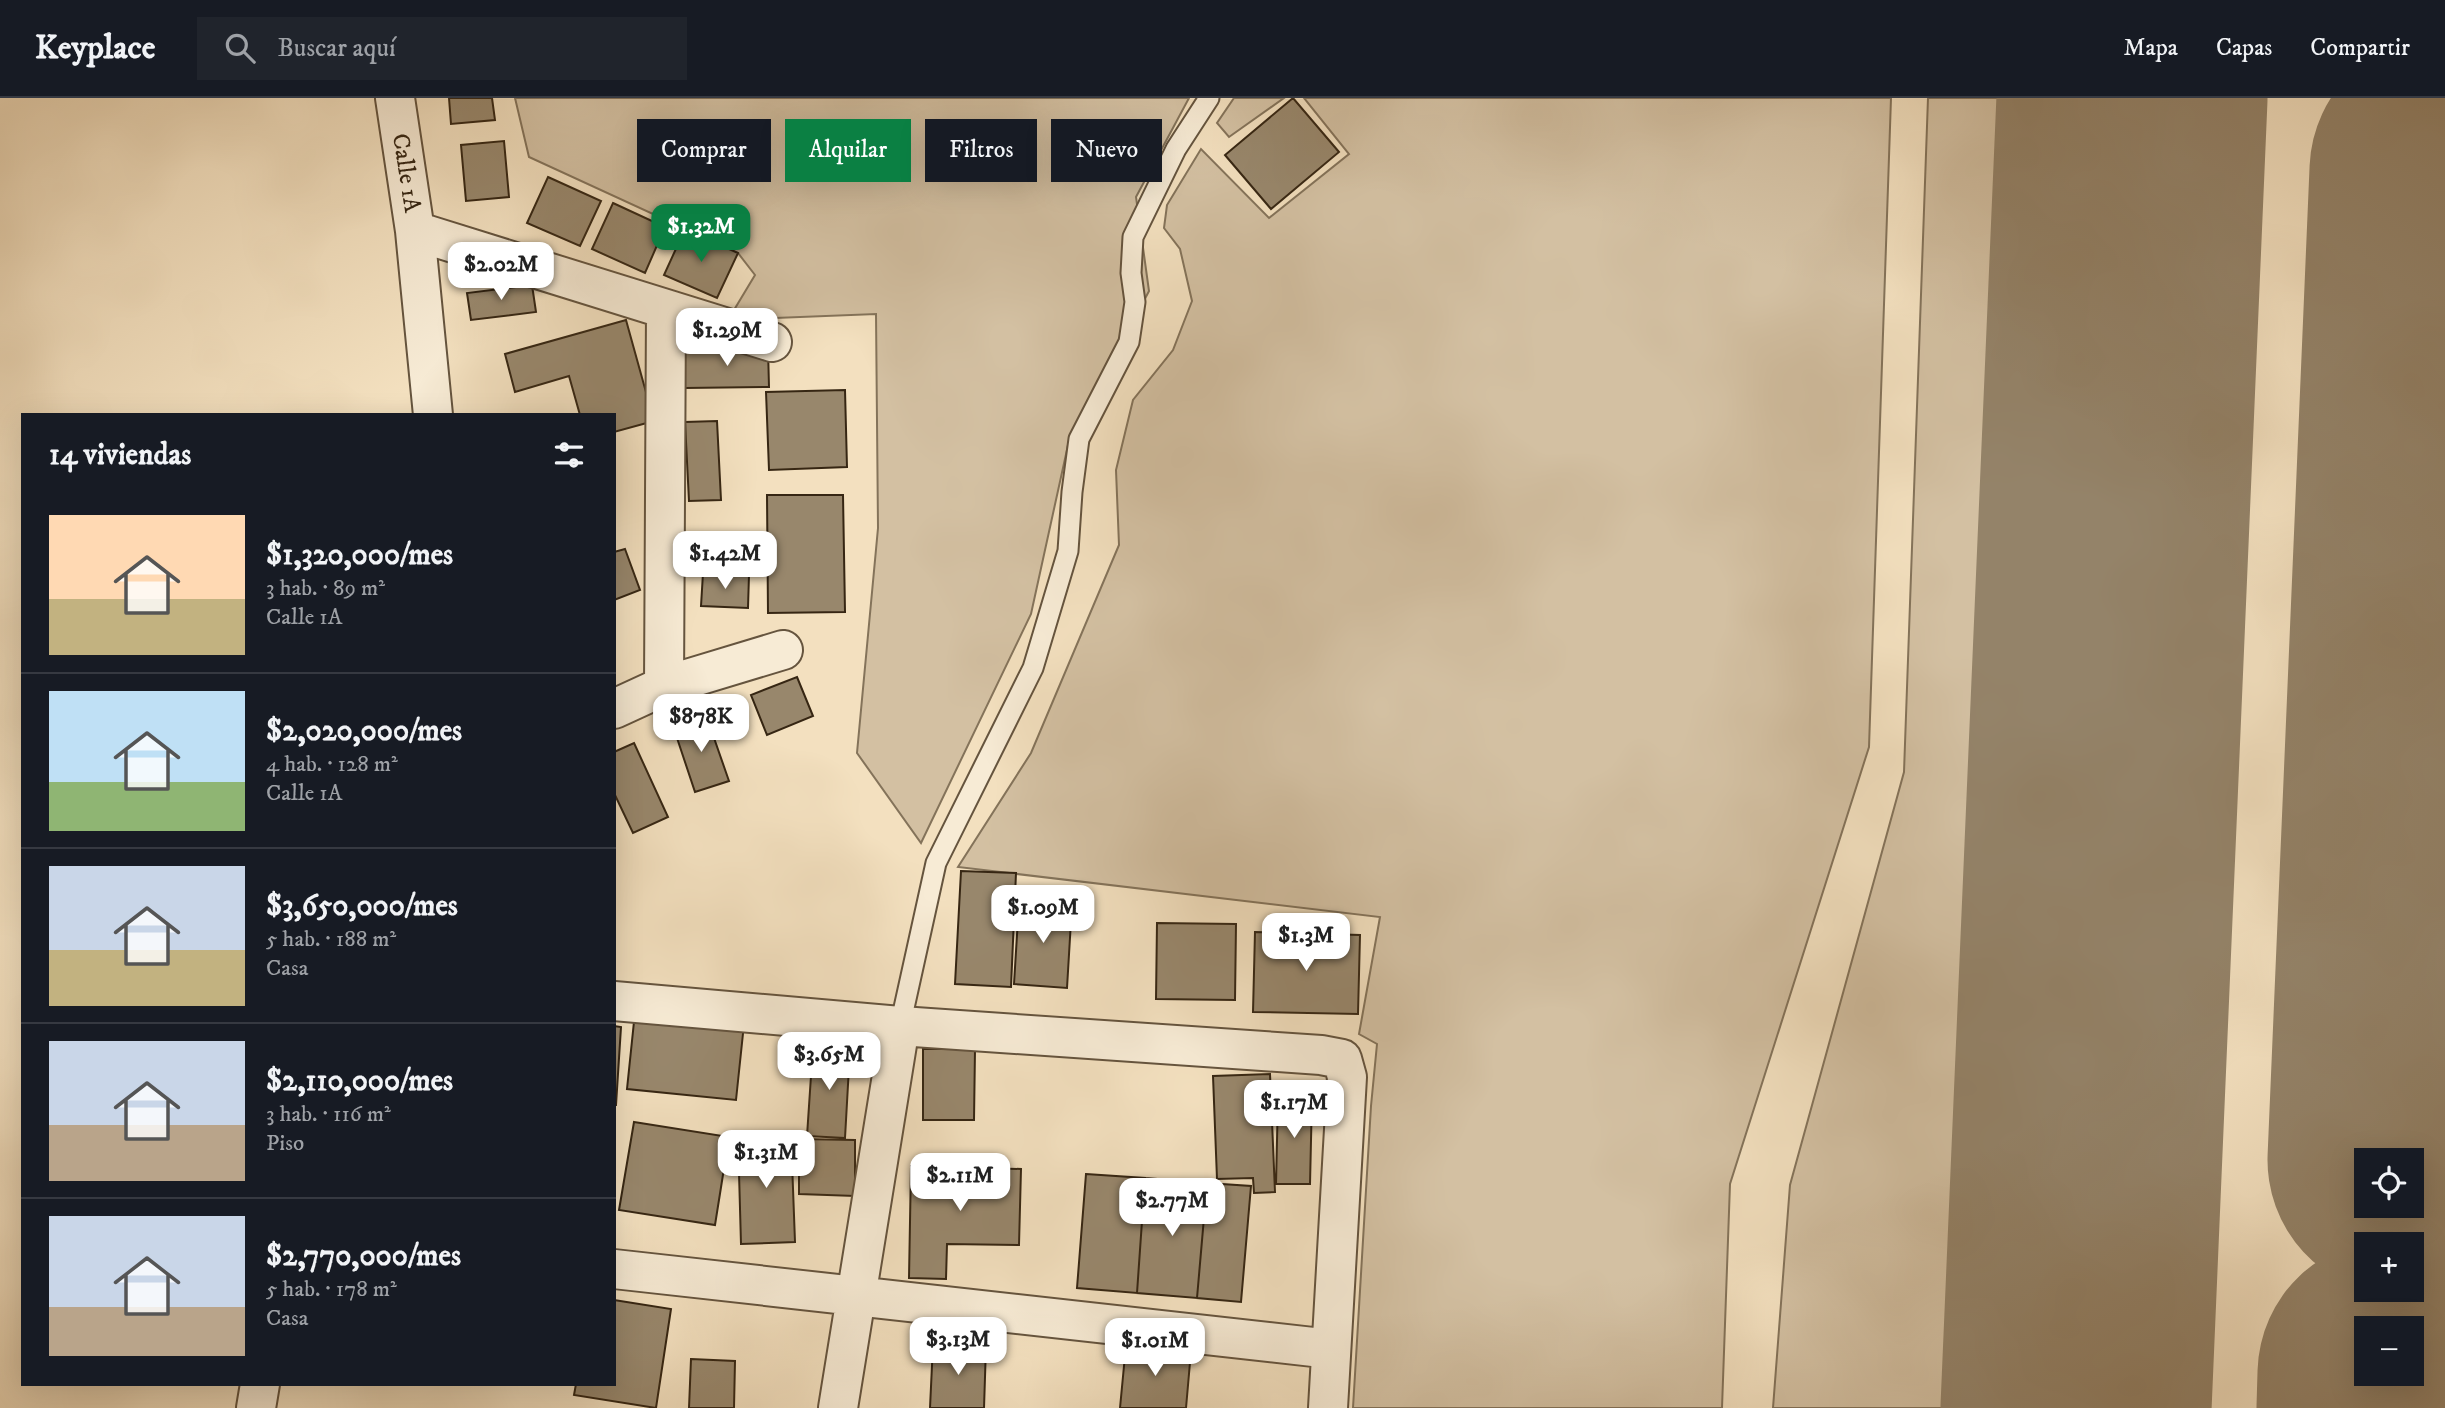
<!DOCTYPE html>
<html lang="es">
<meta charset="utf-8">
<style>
body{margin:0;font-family:"IM FELL DW Pica",serif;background:#20242c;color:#f1f3f6;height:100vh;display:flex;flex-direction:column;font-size:26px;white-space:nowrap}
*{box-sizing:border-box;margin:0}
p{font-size:23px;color:#9ea1a6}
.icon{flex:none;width:38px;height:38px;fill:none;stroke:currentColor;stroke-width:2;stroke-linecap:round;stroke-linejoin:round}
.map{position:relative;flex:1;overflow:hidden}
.details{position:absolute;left:21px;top:315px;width:595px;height:973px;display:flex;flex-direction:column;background:#171b24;border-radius:0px;box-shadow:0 7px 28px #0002}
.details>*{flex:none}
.hud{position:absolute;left:637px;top:21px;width:665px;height:63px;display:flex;gap:14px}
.buttons{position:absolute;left:2354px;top:1050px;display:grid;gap:14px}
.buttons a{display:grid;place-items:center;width:70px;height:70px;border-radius:0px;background:#171b24;box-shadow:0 7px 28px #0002;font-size:35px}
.price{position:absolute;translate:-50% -60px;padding:0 16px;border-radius:14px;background:#fff;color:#222;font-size:23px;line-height:46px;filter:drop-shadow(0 2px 4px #0008)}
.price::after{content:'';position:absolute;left:50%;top:42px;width:21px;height:16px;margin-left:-10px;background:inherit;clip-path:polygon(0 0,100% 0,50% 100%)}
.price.on{background:#0b8043;color:#fff}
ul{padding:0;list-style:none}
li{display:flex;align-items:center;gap:21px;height:175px;padding:0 28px}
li+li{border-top:2px solid #363941}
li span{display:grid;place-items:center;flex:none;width:196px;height:140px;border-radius:0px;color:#555}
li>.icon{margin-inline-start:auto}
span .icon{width:84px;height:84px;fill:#fffc;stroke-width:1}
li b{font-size:30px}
h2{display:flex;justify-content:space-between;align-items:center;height:84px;padding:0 28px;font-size:30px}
.tag{padding:0 24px;border-radius:0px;background:#171b24;box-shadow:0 7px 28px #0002;font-size:24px;line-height:63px}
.tag.on{background:#0b8043;color:#fff}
header{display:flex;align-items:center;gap:42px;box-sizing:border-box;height:98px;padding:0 35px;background:#171b24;border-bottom:2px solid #363941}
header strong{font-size:33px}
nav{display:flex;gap:38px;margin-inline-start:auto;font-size:24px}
.search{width:490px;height:63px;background:#20242c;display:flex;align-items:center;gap:18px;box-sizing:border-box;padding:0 24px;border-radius:0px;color:#9ea1a6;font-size:26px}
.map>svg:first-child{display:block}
.green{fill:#d3c0a2;stroke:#84735a;stroke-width:2}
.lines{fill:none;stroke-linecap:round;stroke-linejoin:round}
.runway{stroke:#948369;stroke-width:271}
.building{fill:#98876c;stroke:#362613;stroke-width:2}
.lane-casing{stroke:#65543e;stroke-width:23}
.street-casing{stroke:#65543e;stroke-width:42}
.lane{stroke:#f7ebd5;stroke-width:19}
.street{stroke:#f7ebd5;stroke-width:38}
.labels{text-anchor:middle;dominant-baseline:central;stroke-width:7;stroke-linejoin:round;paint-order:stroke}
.street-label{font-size:24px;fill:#362613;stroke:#f7ebd5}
</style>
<header>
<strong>Keyplace</strong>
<div class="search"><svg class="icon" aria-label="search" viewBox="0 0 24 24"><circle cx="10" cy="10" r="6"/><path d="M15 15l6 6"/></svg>Buscar aquí</div>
<nav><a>Mapa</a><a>Capas</a><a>Compartir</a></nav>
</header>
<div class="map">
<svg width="2445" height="1310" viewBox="0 0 2445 1310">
<rect width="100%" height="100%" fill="#f3e0bf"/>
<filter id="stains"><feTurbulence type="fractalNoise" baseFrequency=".00286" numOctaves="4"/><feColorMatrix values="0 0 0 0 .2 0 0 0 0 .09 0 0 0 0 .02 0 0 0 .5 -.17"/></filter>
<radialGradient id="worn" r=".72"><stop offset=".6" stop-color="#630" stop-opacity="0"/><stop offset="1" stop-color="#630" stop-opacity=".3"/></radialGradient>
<path class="green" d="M515,0H1189L1136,99L1149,193L1068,347L1031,516L921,745L857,655L878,430L876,216L728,222L755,177L738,155L529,59Z
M1234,0H1284L1229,39L1217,25Z
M1304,0H1891L1869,649L1730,1086L1722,1310H1353L1371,1008L1377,946L1359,936L1380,819L958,769L1031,655L1119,447L1116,372L1133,302L1173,252L1192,203L1180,151L1164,130L1167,107L1201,51L1269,120L1349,56Z
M1928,0H2111L2053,1310H1773L1790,1087L1904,674Z
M2445,378V1310H2405L2407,1276H2412V1230H2409Z"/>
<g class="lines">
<path class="runway" d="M2403,1062L2445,73
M2076,1310L2132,0
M2392,1310L2393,1276"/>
</g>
<path class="building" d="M449,0H492L495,22L451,26Z
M1293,0L1339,54L1271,111L1225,57Z
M504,43L509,99L466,103L461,47Z
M548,79L601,103L580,148L527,125Z
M613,105L665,129L645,175L592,151Z
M685,131L738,155L717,200L664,177Z
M532,187L536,214L471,222L467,195Z
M626,222L654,323L614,334V317H580L569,278L515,294L505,256Z
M768,250L769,289L685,290L684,252Z
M845,292L847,369L769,372L766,294Z
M717,323L721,402L689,403L685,324Z
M767,397H843L845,514L768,515Z
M625,451L640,492L614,502V454Z
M703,475L749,477L748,510L701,508Z
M797,579L813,618L767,637L751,597Z
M706,617L729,683L695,694L673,628Z
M634,645L668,719L633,735L614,695V654Z
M961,773L1016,775L1011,889L955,886Z
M1019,804L1072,806L1067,890L1014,886Z
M1157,825L1236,826L1235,902L1156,901Z
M1255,834L1360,837L1358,916L1253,914Z
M635,914L744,926L736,1002L627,991Z
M614,928L621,929L616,1007H614Z
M813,948L850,951L845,1040L807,1038Z
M923,951H975L974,1022H923Z
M1270,976L1275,1094L1254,1095L1253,1080L1217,1081L1213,978Z
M1278,999H1312L1310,1086H1276Z
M634,1024L729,1039L715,1127L619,1112Z
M791,1037L795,1144L741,1146L738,1039Z
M799,1041L855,1042V1098L799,1096Z
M911,1068L1021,1071L1019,1147L947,1146L946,1181L909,1180Z
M1086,1076L1145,1080L1137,1195L1077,1190Z
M1145,1080L1207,1085L1197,1200L1137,1195Z
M1207,1085L1251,1088L1241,1204L1197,1200Z
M614,1202L671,1211L656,1310L574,1297L576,1286H614Z
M933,1246L986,1248L984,1310H930Z
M1126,1247L1191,1253L1186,1310H1120Z
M691,1261L735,1263L734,1310H689Z"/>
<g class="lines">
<g class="lane-casing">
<path id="lane" d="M900,928L936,765L1033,570L1068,453L1072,394L1079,341L1129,244L1135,204L1131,175L1133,139L1176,51L1209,0"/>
</g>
<g class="street-casing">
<path id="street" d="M395,0L415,133L433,317
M415,133L772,244
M664,588L666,212
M614,611L664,588L783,552
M614,903L900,928L1321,957L1342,961L1347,979L1328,1310
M614,1171L1331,1251
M256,1310L260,1286
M838,1310L900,928"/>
</g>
<use href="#lane" class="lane"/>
<use href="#street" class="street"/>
</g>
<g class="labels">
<g class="street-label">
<text transform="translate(406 75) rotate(81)">Calle 1A</text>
</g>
</g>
<rect width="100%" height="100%" filter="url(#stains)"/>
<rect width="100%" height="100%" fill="url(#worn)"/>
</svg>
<div class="buttons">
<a><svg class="icon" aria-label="locate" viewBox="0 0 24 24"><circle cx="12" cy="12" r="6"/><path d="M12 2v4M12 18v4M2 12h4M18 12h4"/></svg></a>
<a>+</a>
<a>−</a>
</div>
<b class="price on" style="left:701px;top:166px">$1.32M</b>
<b class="price" style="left:501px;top:204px">$2.02M</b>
<b class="price" style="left:727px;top:270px">$1.29M</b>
<b class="price" style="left:725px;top:493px">$1.42M</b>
<b class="price" style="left:701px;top:656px">$878K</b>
<b class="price" style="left:1043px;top:847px">$1.09M</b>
<b class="price" style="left:1306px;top:875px">$1.3M</b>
<b class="price" style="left:829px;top:994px">$3.65M</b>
<b class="price" style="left:1294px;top:1042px">$1.17M</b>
<b class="price" style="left:766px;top:1092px">$1.31M</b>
<b class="price" style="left:960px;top:1115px">$2.11M</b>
<b class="price" style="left:1172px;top:1140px">$2.77M</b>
<b class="price" style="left:958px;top:1279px">$3.13M</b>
<b class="price" style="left:1155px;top:1280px">$1.01M</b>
<div class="hud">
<a class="tag">Comprar</a>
<a class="tag on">Alquilar</a>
<a class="tag">Filtros</a>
<a class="tag">Nuevo</a>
</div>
<section class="details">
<h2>14 viviendas<svg class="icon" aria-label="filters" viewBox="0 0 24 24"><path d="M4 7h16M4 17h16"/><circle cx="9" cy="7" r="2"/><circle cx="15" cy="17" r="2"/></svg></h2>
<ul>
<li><span style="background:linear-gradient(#ffd9b3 60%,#c2b280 0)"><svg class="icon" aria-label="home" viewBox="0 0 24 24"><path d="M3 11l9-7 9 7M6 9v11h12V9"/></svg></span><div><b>$1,320,000/mes</b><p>3 hab. · 89 m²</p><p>Calle 1A</p></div></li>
<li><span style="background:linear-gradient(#bfe0f5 65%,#8fb573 0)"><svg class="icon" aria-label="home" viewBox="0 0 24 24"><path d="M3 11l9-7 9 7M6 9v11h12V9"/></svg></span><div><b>$2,020,000/mes</b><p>4 hab. · 128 m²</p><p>Calle 1A</p></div></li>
<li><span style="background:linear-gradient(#c9d6e8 60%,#c2b280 0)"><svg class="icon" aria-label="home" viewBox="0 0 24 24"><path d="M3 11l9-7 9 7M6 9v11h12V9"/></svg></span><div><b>$3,650,000/mes</b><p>5 hab. · 188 m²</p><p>Casa</p></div></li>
<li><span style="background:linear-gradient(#c9d6e8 60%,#b9a48a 0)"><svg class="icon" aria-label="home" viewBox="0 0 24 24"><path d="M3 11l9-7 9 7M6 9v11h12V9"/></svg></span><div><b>$2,110,000/mes</b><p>3 hab. · 116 m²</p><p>Piso</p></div></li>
<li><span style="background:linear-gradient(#c9d6e8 65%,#b9a48a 0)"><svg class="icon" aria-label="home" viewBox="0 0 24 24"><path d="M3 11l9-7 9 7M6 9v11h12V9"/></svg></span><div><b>$2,770,000/mes</b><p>5 hab. · 178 m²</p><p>Casa</p></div></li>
</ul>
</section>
</div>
